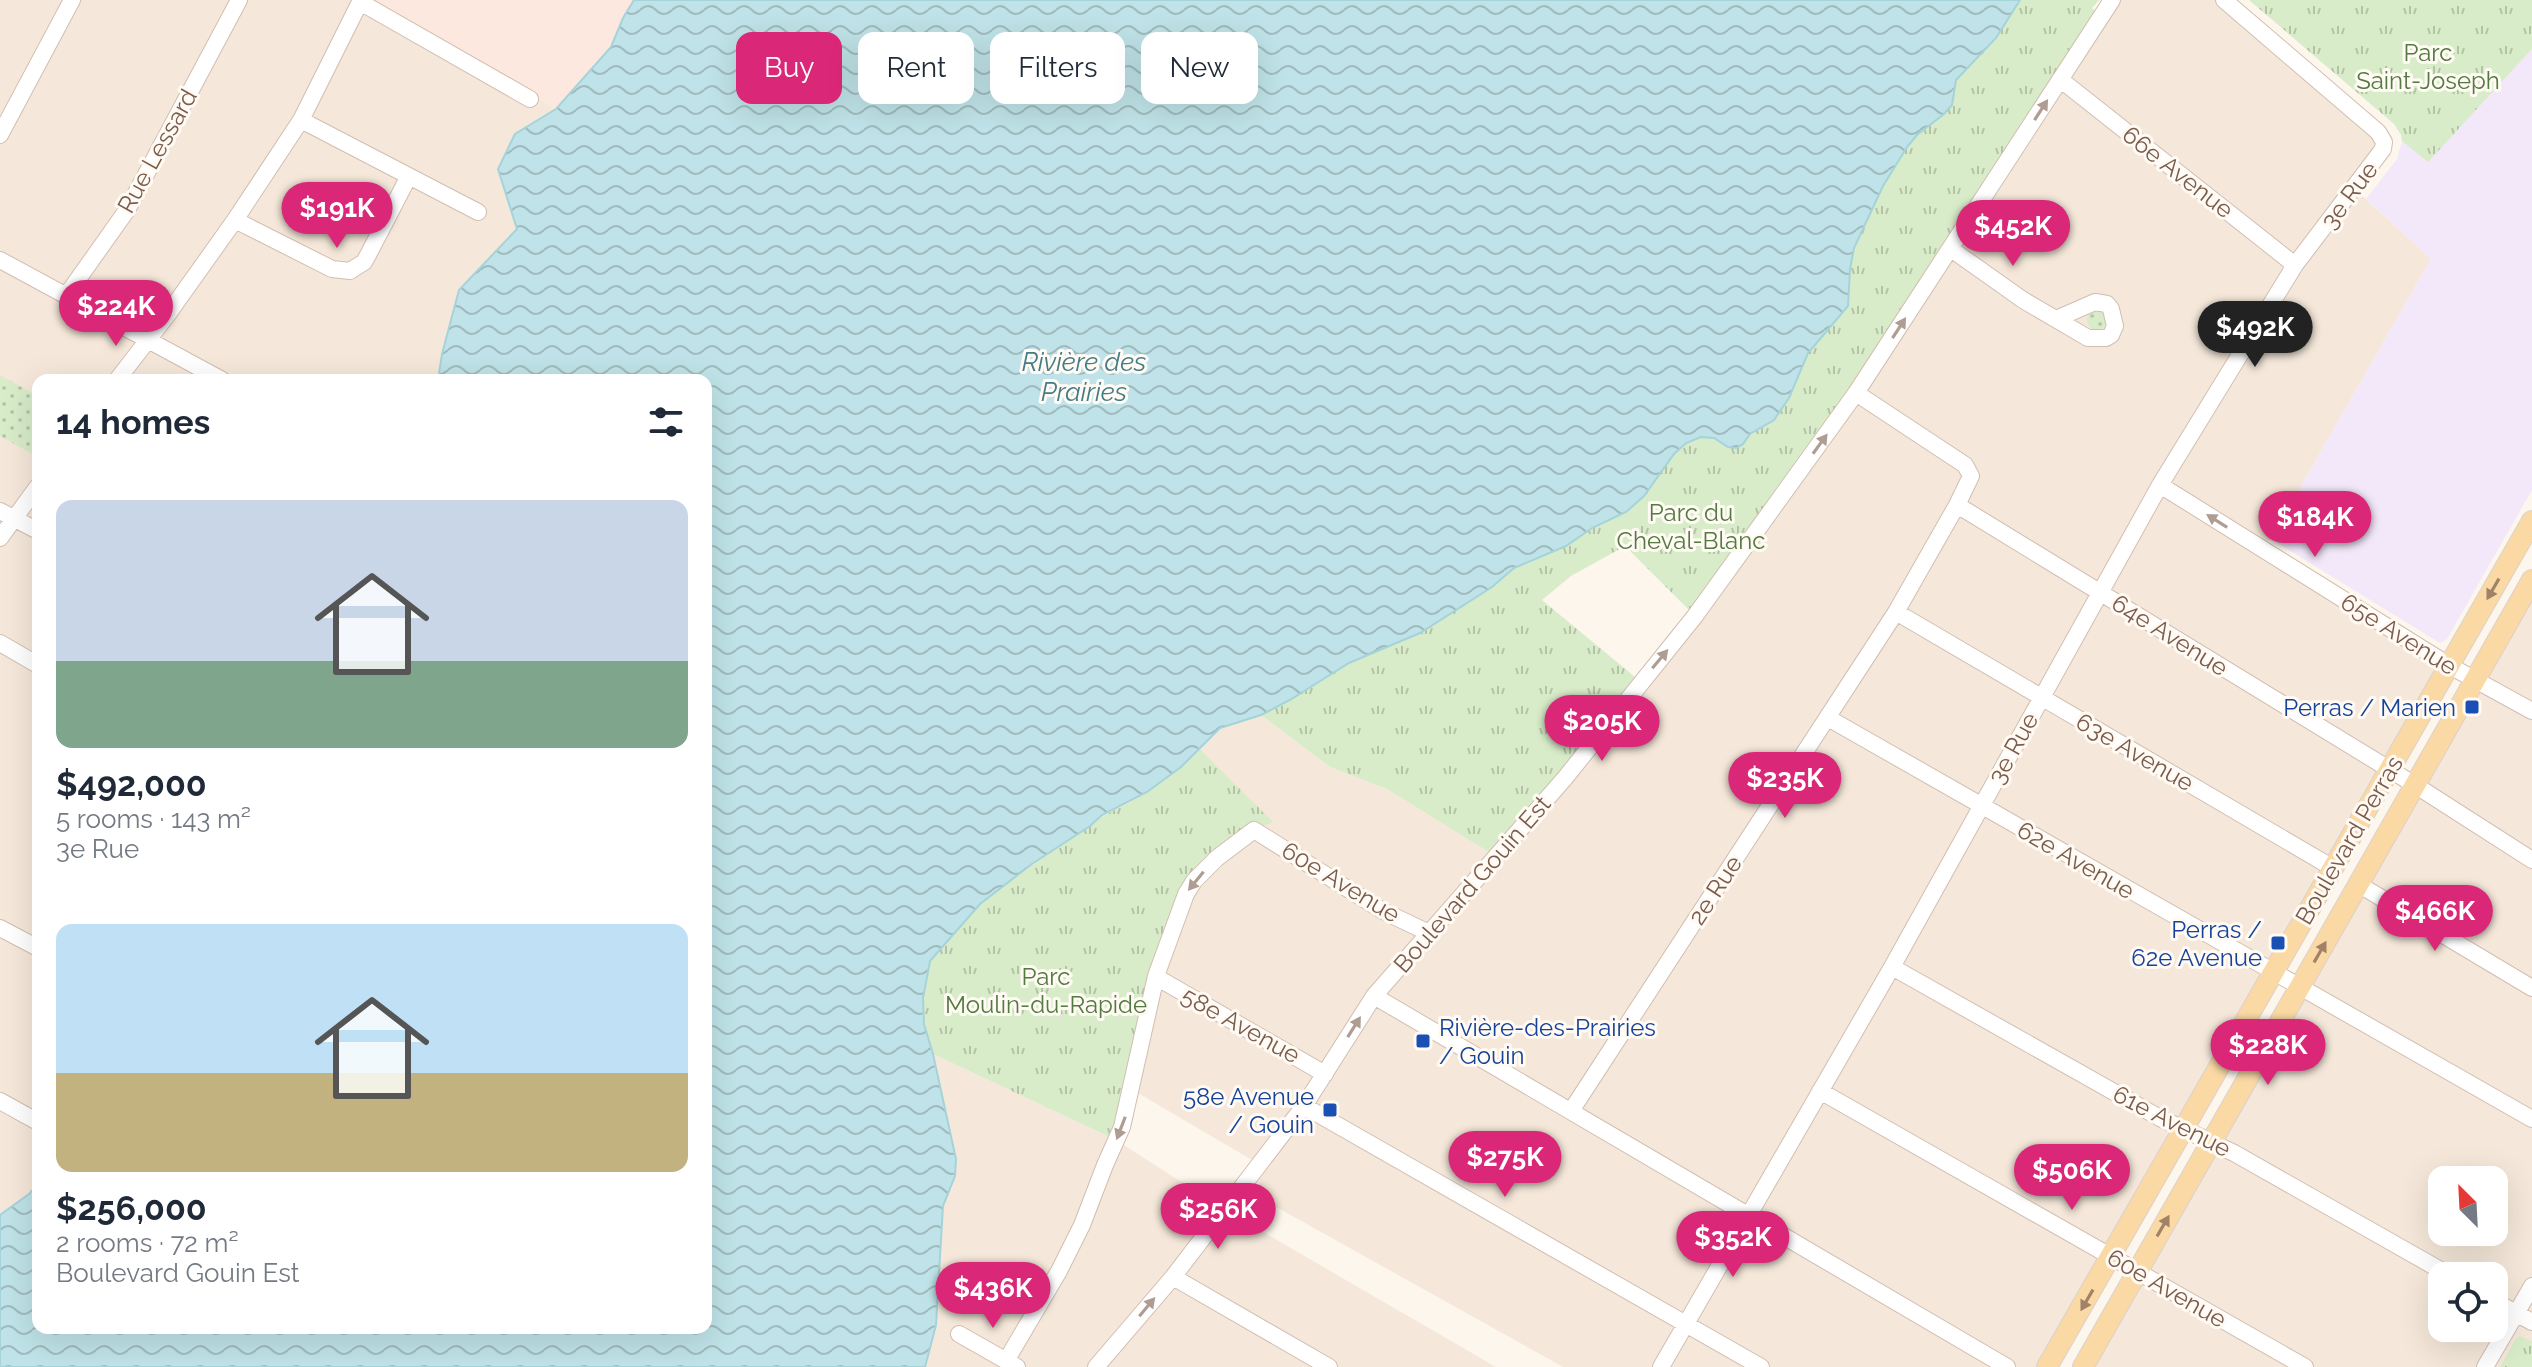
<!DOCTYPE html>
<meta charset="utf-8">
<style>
body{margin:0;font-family:Raleway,sans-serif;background:#f6f6f7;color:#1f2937;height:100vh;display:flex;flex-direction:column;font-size:30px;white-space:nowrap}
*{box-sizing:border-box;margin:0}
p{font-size:26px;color:#747a83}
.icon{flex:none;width:44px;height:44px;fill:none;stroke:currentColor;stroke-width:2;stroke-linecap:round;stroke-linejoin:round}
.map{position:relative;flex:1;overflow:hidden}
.drawer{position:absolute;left:32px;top:374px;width:680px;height:960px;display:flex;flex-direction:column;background:#fff;border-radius:16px;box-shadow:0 8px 32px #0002}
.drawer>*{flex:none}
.top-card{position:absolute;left:736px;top:32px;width:760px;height:72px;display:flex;gap:16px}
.needle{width:52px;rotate:336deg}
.tools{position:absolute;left:2428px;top:1166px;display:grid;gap:16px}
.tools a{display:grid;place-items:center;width:80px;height:80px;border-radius:16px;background:#fff;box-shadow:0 8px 32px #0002;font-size:40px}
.price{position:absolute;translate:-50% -68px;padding:0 18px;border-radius:28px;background:#db2777;color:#fff;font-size:26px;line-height:52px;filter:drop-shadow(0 2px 4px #0008)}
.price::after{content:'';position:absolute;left:50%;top:48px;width:24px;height:18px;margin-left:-12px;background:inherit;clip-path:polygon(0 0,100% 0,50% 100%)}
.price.current{background:#222;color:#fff}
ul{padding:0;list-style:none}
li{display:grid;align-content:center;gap:16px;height:424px;padding:0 24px}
li span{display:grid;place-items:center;height:248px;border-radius:16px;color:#555}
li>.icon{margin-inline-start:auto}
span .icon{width:144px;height:144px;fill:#fffc;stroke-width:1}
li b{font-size:34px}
h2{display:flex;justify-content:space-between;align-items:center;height:96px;padding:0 24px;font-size:34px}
.tag{padding:0 28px;border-radius:16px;background:#fff;box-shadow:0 8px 32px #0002;font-size:28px;line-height:72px}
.tag.current{background:#db2777;color:#fff}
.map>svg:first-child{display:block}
.residential{fill:#f5e8da;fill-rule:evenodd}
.commercial{fill:#fde8e0}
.education{fill:#f3e8fa}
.grass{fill:url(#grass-dots)}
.park{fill:url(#park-tufts)}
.water{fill:url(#water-waves);stroke:#a5d3da;stroke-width:2}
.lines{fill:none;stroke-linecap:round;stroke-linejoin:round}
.minor-casing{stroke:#d1beb0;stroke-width:18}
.major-casing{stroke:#dad1cd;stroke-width:22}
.minor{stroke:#fff;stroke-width:16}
.major{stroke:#fbd9a5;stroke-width:20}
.oneway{fill:#af9d94}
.oneway2{fill:#a18267}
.transit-dot{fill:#1a4fb4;stroke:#fffaf3;stroke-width:3}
.labels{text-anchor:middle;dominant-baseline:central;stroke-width:6;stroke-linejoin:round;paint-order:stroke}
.park-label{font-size:24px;fill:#537a41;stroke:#fffaf3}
.street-label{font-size:24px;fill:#7a5c4d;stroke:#fffaf3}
.transit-label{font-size:24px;fill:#164399;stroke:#fffaf3;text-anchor:end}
.water-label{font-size:26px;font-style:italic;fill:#437c86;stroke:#fffaf3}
</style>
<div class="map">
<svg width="2532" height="1367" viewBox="0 0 2532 1367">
<defs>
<pattern id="grass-dots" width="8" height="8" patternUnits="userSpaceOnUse" patternTransform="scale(2)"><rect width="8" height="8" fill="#d8ecc9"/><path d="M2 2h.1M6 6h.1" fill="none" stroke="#b4c2a5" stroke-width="1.8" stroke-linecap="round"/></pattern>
<pattern id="park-tufts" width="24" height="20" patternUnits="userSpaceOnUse" patternTransform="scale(2)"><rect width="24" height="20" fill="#d8ecc9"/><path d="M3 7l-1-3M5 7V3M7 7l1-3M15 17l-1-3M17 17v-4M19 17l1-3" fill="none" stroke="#b4c2a5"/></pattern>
<pattern id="water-waves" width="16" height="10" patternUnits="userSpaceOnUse" patternTransform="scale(2)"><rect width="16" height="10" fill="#bfe3e8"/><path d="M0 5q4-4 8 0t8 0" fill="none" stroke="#a0bbbe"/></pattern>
</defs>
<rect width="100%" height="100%" fill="#fdf6ec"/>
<path class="residential" d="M0,0H368L556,109L515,134L517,229L459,290L442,354L438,380H38V1184L29,1194L0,1215Z
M2112,0H2221L2384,142L2355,189L2431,259L2271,539L2260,547L2450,666L2049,1367H1563L1260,1198L1259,1164L1131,1089L1186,894L1254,830L1272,822L1199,748L1220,728L1261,715L1330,767L1387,789L1497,856L1641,682Z
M2532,580V1367H2083ZM2442,1180H2494V1232H2442ZM2442,1276H2494V1328H2442Z
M933,1054L1116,1140L1225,1210L1496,1367H925L936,1325L943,1206L955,1176L956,1159Z"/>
<path class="commercial" d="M368,0H634L623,18L611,47L556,109Z"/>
<path class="education" d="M2532,49V490L2447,639L2440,643L2271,539L2431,259L2366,199L2397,159L2402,141L2428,161Z"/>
<path class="grass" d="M2087 320a10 10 0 1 1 20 0a10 10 0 1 1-20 0Z
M0,375L38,396V457L0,436Z"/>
<path class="park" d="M2020,0H2099L2092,8L2096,12L2061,80L1695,616L1625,546L1571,576L1542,600L1641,682L1497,857L1387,789L1330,767L1261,715L1290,700L1349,663L1420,633L1492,587L1514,568L1566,546L1592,528L1626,512L1644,496L1674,454L1686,443L1701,437L1714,438L1728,447L1743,444L1750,434L1789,398L1808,353L1848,306L1850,269L1854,248L1883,186L1907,147L1917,134L1944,114L1956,80L1996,38Z
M2249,0H2532V49L2428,162L2402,141L2401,135L2394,124Z
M1199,748L1273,822L1254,830L1186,894L1116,1140L933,1054C924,1024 913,981 935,954L980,904L1003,885L1090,826C1106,811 1127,806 1145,793C1164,780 1183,765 1199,748Z
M2520,1336L2532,1341V1367H2500L2516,1339Z"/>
<path class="water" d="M634,0H2020L1996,38L1956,80L1952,105L1944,114L1917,135L1907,147L1883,186L1854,248L1850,269L1848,306L1808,353L1789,398L1774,420L1750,434L1743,444L1737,448L1728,447L1714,438L1701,437L1686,443L1674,454L1644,496L1626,512L1592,528L1566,546L1514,568L1492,587L1420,633L1349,663L1290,700L1261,715L1220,728L1181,767L1147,792L1102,815L1090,826L1032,864L980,904L930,961L923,998L924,1024L933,1054L956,1159L955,1176L943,1206L936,1325L925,1367H0V1215L29,1194L38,1184V1328H706V380H438L442,354L459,290L517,229L498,169L515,134L556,109L611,47L623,18Z"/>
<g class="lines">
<g class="minor-casing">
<path id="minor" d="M360,2L530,99
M2061,80L2295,265
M301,120L478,212
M0,135L72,0
M235,220L332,269L350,271L364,262L368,255L409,176
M1951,249L2023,300L2088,338H2106L2111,335L2115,326L2111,309L2107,304L2095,302L2056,319
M0,260L222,380
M66,296L127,210L239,0
M117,380L168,314L235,220L301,120L361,0
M1856,393L1965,465L1971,476L1957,505L2415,785L2532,860
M2160,485L2450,666L2532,711
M0,511L38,531
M0,538L38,486
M1896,612L2333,868
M0,643L38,665
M1828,718L2532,1119
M2358,884L2532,988
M0,928L38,948
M1892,967L2160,1118L2234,1153L2451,1276
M1156,977L1325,1074
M1374,996L2007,1367
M1820,1091L2305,1367
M0,1101L38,1122
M1304,1106L1761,1367
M1571,1111L1896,612L1957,505
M1173,1277L1329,1367
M2494,1301L2532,1322
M959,1334L1017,1367
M1006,1361L1059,1271L1082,1225L1105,1165L1122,1127L1156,976L1186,894L1194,881L1217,858L1254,830L1383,911L1429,933
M1096,1367L1173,1277L1304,1106L1374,996L1565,778L1695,616L1856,393L2112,0
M1661,1367L1892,967L2160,485L2295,265L2383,149L2384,142L2378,132L2224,0
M2485,1367L2532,1286"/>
</g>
<g class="major-casing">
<path id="major" d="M2047,1367L2532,521
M2083,1367L2532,580"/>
</g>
<use href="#minor" class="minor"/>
<use href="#major" class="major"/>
</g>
<defs><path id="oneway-solid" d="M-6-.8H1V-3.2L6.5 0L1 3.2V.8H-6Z" transform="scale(2)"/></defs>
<g class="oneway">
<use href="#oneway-solid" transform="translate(2041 110) rotate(-57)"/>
<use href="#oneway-solid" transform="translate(1899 328) rotate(-57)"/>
<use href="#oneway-solid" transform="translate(1820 444) rotate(-54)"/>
<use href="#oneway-solid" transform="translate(2217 521) rotate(-148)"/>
<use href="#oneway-solid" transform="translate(1660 659) rotate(-50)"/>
<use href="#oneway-solid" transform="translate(1196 881) rotate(129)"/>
<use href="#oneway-solid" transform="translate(1354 1027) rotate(-58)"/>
<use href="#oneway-solid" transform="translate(1121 1128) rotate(111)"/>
<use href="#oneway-solid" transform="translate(1147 1307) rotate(-50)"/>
</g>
<g class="oneway2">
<use href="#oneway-solid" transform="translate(2493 589) rotate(120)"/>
<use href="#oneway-solid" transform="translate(2320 952) rotate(-60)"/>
<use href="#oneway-solid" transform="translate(2163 1226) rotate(-60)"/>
<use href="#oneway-solid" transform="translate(2087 1300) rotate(120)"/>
</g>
<g class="transit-dot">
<rect x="2464" y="699" width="16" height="16" rx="4"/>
<rect x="2270" y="935" width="16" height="16" rx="4"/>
<rect x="1415" y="1033" width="16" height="16" rx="4"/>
<rect x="1322" y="1102" width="16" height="16" rx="4"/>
</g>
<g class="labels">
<g class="park-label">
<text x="2428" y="52">Parc<tspan x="2428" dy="28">Saint-Joseph</tspan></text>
<text x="1691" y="512">Parc du<tspan x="1691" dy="28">Cheval-Blanc</tspan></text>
<text x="1046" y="976">Parc<tspan x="1046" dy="28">Moulin-du-Rapide</tspan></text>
</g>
<g class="street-label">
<text transform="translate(157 151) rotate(-61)">Rue Lessard</text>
<text transform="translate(2178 172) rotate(38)">66e Avenue</text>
<text transform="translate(2349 195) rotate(-53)">3e Rue</text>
<text transform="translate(2399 634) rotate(32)">65e Avenue</text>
<text transform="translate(2170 635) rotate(32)">64e Avenue</text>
<text transform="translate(2013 748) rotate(-61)">3e Rue</text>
<text transform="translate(2135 752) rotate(30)">63e Avenue</text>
<text transform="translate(2349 840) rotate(-60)">Boulevard Perras</text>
<text transform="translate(2076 860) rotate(30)">62e Avenue</text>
<text transform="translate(1341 882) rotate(31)">60e Avenue</text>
<text transform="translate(1472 884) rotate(-49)">Boulevard Gouin Est</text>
<text transform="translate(1715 890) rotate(-57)">2e Rue</text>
<text transform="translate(1241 1025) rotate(29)">58e Avenue</text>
<text transform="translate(2172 1121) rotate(27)">61e Avenue</text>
<text transform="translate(2167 1288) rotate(30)">60e Avenue</text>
</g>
<g class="transit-label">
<text x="2456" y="707">Perras / Marien</text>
<text x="2262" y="929">Perras /<tspan x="2262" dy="28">62e Avenue</tspan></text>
<text x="1439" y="1027" text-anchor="start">Rivière-des-Prairies<tspan x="1439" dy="28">/ Gouin</tspan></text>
<text x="1314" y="1096">58e Avenue<tspan x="1314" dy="28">/ Gouin</tspan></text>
</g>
<g class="water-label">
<text x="1084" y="362">Rivière des<tspan x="1084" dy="30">Prairies</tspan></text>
</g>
</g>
</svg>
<div class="tools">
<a><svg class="needle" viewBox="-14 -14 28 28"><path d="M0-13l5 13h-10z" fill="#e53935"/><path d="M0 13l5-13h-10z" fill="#747a83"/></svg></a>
<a><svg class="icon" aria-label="locate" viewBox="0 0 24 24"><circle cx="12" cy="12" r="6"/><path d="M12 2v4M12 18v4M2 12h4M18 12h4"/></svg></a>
</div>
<b class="price" style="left:337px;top:250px">$191K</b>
<b class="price" style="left:2013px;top:268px">$452K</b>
<b class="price" style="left:116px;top:348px">$224K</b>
<b class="price current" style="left:2255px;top:369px">$492K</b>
<b class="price" style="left:2315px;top:559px">$184K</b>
<b class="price" style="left:1602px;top:763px">$205K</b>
<b class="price" style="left:1785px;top:820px">$235K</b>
<b class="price" style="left:2435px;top:953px">$466K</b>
<b class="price" style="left:2268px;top:1087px">$228K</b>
<b class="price" style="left:1505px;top:1199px">$275K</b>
<b class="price" style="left:2072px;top:1212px">$506K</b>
<b class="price" style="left:1218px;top:1251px">$256K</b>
<b class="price" style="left:1733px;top:1279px">$352K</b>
<b class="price" style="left:993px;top:1330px">$436K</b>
<div class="top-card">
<a class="tag current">Buy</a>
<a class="tag">Rent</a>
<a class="tag">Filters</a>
<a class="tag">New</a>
</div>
<section class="drawer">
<h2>14 homes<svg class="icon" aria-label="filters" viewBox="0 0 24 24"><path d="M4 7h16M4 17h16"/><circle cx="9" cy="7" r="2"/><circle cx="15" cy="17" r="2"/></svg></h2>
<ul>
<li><span style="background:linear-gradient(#c9d6e8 65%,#7fa58c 0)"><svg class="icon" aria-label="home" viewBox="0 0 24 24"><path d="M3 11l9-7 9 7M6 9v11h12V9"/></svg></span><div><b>$492,000</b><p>5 rooms · 143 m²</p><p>3e Rue</p></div></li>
<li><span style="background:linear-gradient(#bfe0f5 60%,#c2b280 0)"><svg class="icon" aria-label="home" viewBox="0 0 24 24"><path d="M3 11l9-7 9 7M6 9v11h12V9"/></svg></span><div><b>$256,000</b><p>2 rooms · 72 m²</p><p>Boulevard Gouin Est</p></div></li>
</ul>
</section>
</div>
